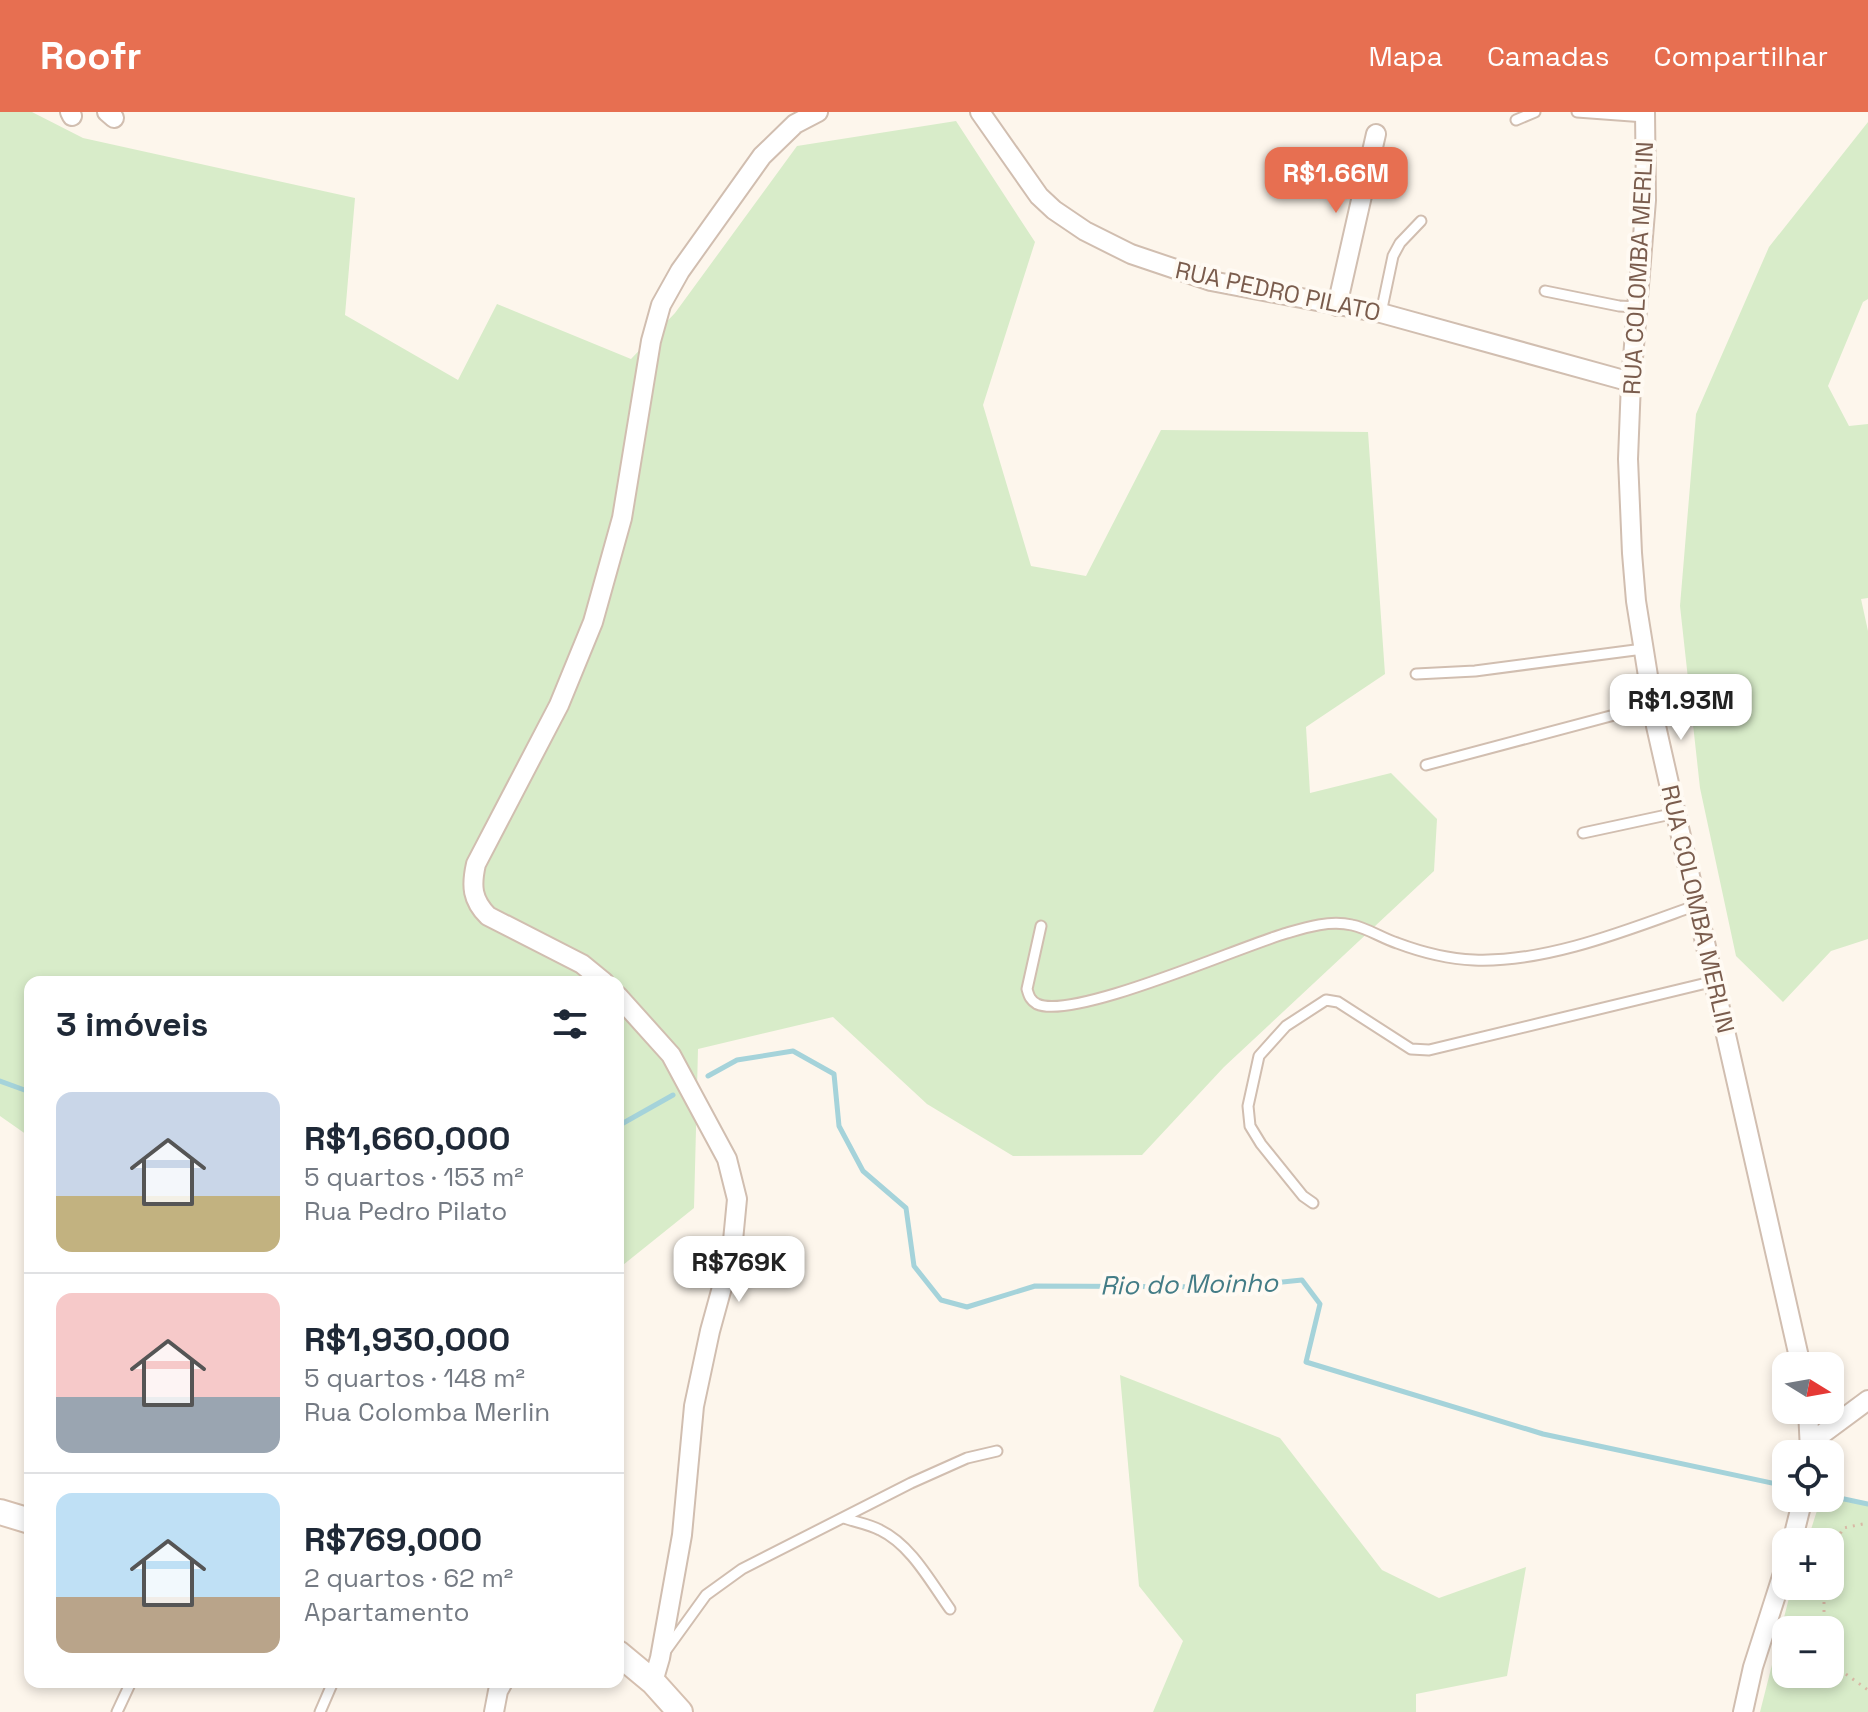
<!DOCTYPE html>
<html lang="pt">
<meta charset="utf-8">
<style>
body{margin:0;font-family:"Space Grotesk",sans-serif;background:#f2f2f3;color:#1f2937;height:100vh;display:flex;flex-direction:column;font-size:30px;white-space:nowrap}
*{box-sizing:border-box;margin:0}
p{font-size:26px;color:#747a83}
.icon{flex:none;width:44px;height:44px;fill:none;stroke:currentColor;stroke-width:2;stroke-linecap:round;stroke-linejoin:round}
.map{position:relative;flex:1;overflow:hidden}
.details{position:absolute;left:24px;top:864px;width:600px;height:712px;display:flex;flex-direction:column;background:#fff;border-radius:16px;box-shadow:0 4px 12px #0003}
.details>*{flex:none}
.needle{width:52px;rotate:101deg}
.fabs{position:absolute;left:1772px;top:1240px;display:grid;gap:16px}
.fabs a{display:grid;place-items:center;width:72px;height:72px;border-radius:16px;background:#fff;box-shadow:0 4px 12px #0003;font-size:40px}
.price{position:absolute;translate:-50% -68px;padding:0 18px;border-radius:16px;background:#fff;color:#222;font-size:26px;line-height:52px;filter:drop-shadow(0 2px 4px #0008)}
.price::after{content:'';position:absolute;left:50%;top:48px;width:24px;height:18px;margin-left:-12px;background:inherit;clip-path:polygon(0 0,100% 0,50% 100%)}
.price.on{background:#e76f51;color:#fff}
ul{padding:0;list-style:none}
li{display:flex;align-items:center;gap:24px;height:200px;padding:0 32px}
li+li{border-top:2px solid #e0e1e3}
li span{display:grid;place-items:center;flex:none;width:224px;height:160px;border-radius:16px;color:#555}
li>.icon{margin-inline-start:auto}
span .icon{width:96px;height:96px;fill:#fffc;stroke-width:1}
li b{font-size:34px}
h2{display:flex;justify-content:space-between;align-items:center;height:96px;padding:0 32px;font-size:34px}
header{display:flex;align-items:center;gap:48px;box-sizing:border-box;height:112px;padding:0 40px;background:#e76f51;color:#fff}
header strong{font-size:38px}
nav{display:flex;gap:44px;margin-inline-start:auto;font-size:28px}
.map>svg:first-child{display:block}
.green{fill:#d8ecc9;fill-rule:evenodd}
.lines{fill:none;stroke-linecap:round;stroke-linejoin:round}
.stream{stroke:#a5d3da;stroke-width:5}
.lane-casing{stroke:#d1beb0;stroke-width:13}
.street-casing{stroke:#d1beb0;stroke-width:22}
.secondary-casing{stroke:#d6c0b0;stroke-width:28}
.path{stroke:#d9b8a5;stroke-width:3;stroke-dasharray:2 6;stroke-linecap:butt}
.lane{stroke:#fff;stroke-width:9}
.street{stroke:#fff;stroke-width:18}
.secondary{stroke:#fff;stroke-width:24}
.labels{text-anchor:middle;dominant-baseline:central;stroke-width:8;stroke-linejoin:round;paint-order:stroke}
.street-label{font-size:24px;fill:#7a5c4d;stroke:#fffaf3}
.water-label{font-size:26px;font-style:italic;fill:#437c86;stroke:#fffaf3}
</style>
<header>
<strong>Roofr</strong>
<nav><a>Mapa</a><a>Camadas</a><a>Compartilhar</a></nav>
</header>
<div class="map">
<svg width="1868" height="1600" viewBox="0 0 1868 1600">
<rect width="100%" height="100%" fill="#fdf6ec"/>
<path class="green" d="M0,0H32L83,26L355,86L345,203L458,268L497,192L631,247L675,201L797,34L956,9L1035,130L983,293L1031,454L1086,464L1161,318L1368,320L1385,562L1306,615L1310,681L1391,661L1437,707L1434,759L1224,955L1142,1043L1013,1044L927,992L833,905L698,937L694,1096L618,1157V870H30V1025L0,1004Z
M1868,10V187L1863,190L1828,274L1849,314L1868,312V486L1861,487L1868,519V827L1831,839L1783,890L1736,844L1700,676L1680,494L1696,302L1769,135Z
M1120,1263L1280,1326L1382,1458L1439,1486L1526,1455L1507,1564L1416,1582V1600H1153L1183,1529L1139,1474Z
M1830,1384L1868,1392V1600H1760L1792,1474H1830V1430H1807L1821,1386H1830ZM1830,1518V1562H1786V1518Z"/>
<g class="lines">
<path class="stream" d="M708,964L737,948L793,939L834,962L839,1014L863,1059L906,1096L914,1154L941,1188L967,1195L1035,1174L1232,1175L1302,1168L1320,1192L1306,1250L1543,1322L1786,1374
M0,969L30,980
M618,1014L673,983
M1830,1384L1868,1392"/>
<g class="lane-casing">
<path id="lane" d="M1577,0L1645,5
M1516,8L1535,0
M1545,179L1619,194L1637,195
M1381,201L1393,144L1400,131L1421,109
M1416,562L1475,559L1643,537
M1426,653L1652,593
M1583,721L1676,701
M1041,814L1027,877C1029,884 1030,888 1037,892C1073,909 1241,834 1287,821C1307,815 1330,808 1352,813C1367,816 1382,826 1397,831C1421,840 1449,847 1474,848C1547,851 1630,817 1697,793
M1313,1091L1303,1084L1261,1032L1250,1014L1248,994L1259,944L1286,914L1326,888L1338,890L1411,937L1429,938L1715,869
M844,1406C855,1410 869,1412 880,1418C911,1433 930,1469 950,1497
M667,1537L706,1483L742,1457L911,1371L967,1346L997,1339
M117,1600L131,1570
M320,1600L333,1570"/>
</g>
<g class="street-casing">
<path id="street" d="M70,0L72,4
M107,0L114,6
M980,0L1039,84L1054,98L1085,119L1131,142L1211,169L1381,201L1631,270
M1645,0L1646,88L1631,270L1628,347L1632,441L1636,489L1656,614L1801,1254
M1337,194L1376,22
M604,870L582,852L488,804C472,788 471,774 476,752L559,593L593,510L622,406L651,229L661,193L680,159L762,44L795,12L818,0
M618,884L671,943L727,1047L737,1087L732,1139L710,1219L694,1294L682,1423L660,1546L653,1570
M1808,1298L1810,1339
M1810,1331L1868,1288
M1792,1430L1803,1386
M494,1600L498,1579L503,1570
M1743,1600L1753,1555L1786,1452"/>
</g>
<g class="secondary-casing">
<path id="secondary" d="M0,1400L30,1409
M618,1541L653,1570L680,1600"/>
</g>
<path class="path" d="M1830,1443L1843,1416L1868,1411
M1824,1474V1503L1828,1518
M1830,1526L1843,1560L1868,1578"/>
<use href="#lane" class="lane"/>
<use href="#street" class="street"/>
<use href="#secondary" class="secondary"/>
</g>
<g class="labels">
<g class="street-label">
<text transform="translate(1638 156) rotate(-87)">RUA COLOMBA MERLIN</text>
<text transform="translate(1278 179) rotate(12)">RUA PEDRO PILATO</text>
<text transform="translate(1698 797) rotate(77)">RUA COLOMBA MERLIN</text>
</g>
<g class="water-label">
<text transform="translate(1189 1172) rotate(-1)">Rio do Moinho</text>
</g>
</g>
</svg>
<div class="fabs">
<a><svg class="needle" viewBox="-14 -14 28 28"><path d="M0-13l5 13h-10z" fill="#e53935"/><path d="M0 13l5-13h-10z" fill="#747a83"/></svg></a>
<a><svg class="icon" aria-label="locate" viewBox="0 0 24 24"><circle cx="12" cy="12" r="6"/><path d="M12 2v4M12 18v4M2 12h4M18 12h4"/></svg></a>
<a>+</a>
<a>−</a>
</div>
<b class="price on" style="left:1336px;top:103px">R$1.66M</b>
<b class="price" style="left:1681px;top:630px">R$1.93M</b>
<b class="price" style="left:739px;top:1192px">R$769K</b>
<section class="details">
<h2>3 imóveis<svg class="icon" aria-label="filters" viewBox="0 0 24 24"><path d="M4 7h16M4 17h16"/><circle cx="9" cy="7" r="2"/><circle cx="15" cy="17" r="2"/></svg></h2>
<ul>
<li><span style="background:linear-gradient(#c9d6e8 65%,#c2b280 0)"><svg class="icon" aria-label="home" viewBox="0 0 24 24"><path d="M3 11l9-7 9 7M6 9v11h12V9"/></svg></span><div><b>R$1,660,000</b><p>5 quartos · 153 m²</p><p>Rua Pedro Pilato</p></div></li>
<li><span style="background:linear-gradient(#f6c9c9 65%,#9aa5b1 0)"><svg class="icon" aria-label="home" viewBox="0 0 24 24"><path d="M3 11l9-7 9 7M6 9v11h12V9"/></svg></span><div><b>R$1,930,000</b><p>5 quartos · 148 m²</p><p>Rua Colomba Merlin</p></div></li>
<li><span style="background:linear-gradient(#bfe0f5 65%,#b9a48a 0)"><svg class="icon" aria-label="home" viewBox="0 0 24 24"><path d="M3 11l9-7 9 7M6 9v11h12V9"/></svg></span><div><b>R$769,000</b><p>2 quartos · 62 m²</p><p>Apartamento</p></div></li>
</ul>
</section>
</div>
